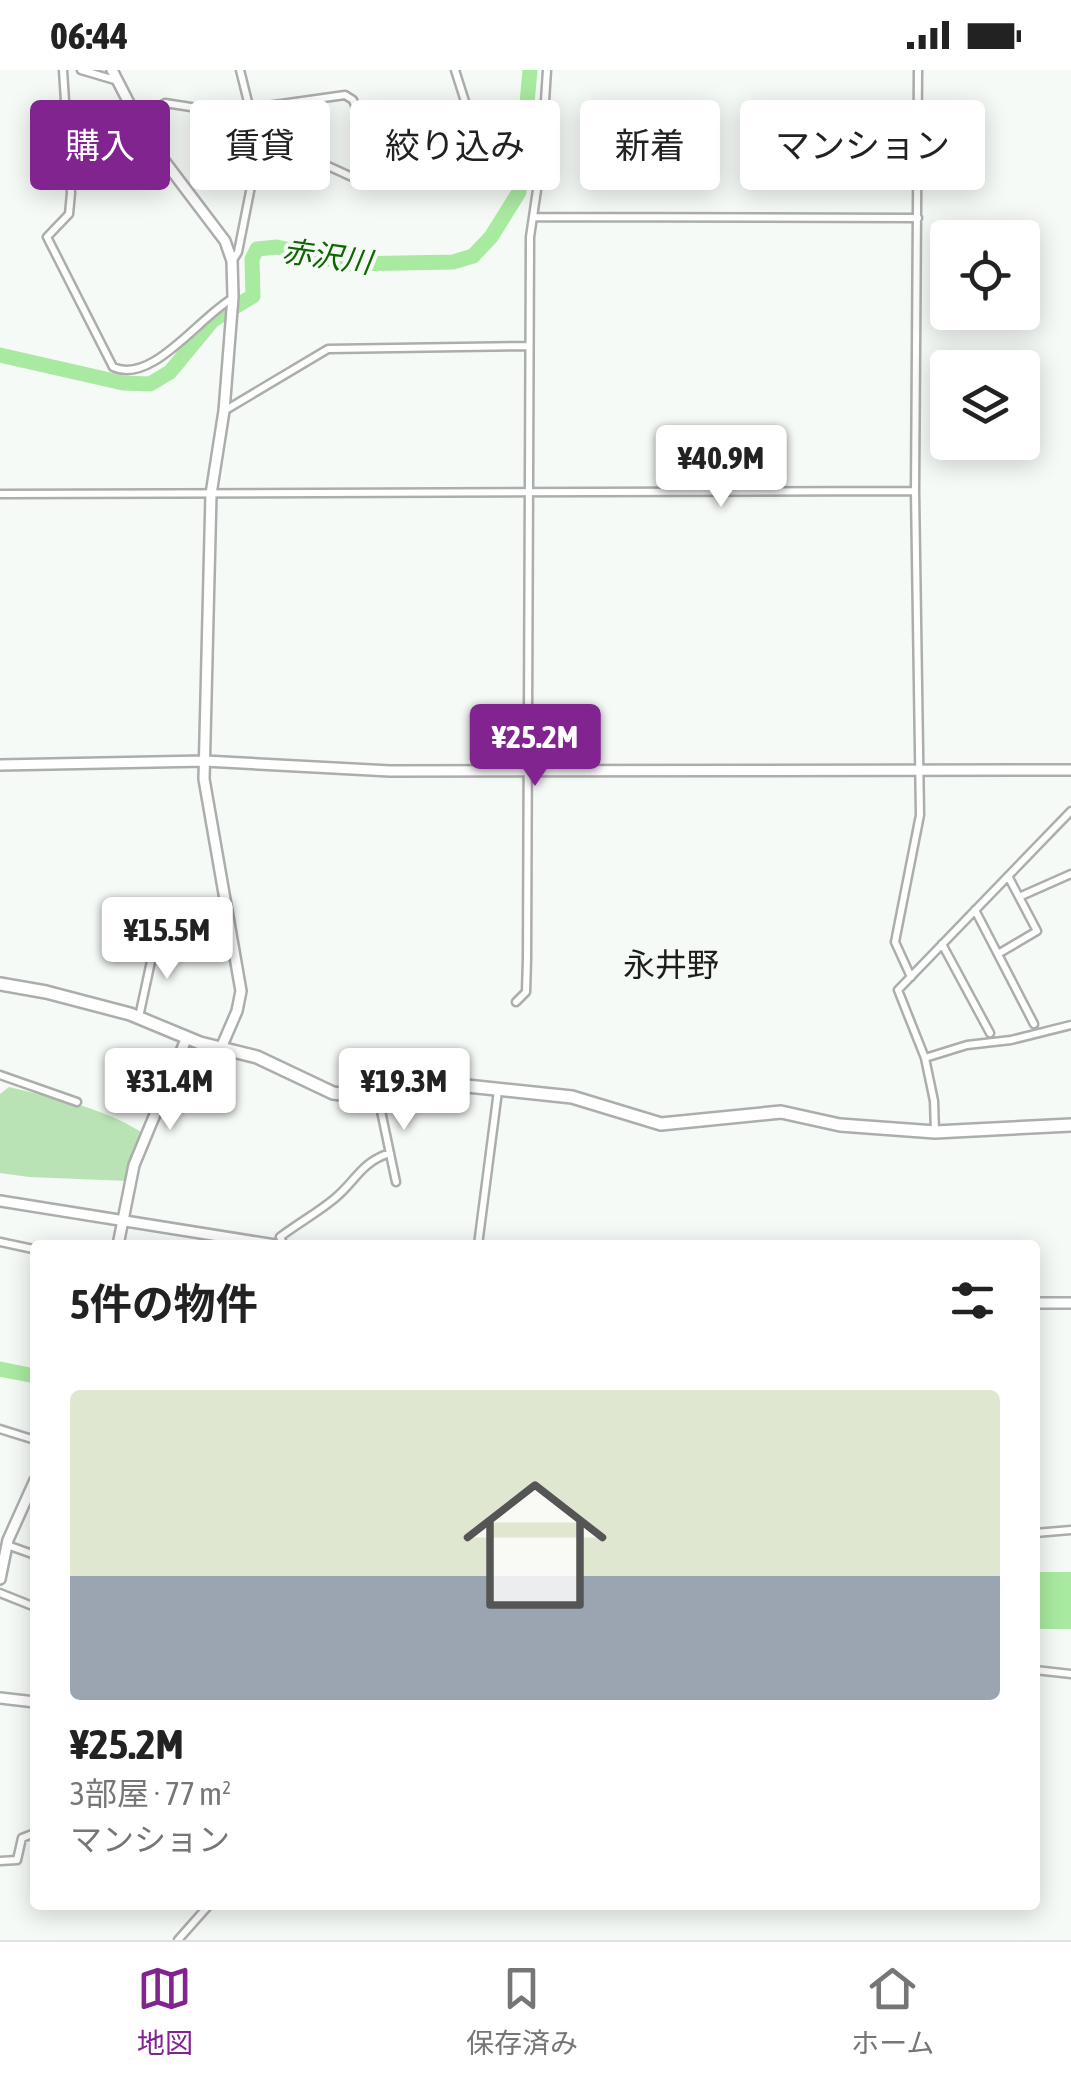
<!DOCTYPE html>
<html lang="ja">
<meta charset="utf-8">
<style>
body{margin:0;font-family:"Asap Condensed","Noto Sans JP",sans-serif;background:#f2f2f2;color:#222;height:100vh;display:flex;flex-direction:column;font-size:38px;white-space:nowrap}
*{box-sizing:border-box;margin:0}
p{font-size:32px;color:#767676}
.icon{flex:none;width:55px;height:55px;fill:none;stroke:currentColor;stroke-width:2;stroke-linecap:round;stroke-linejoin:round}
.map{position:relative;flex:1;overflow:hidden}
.details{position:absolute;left:30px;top:1170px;width:1010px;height:670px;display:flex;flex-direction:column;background:#fff;border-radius:10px;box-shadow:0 5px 25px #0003}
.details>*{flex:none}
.hud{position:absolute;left:30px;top:30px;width:1012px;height:90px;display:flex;gap:20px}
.fabs{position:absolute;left:930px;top:150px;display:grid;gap:20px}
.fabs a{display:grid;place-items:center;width:110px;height:110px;border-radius:10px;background:#fff;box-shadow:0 5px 25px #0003;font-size:50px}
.price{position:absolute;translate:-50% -85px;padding:0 22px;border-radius:10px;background:#fff;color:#222;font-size:32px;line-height:65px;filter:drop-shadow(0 2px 5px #0008)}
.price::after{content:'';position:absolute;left:50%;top:60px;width:30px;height:22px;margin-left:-15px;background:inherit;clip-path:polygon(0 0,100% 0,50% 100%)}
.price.current{background:#812490;color:#fff}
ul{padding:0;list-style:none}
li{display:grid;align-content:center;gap:20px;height:530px;padding:0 40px}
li+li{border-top:2px solid #e0e0e0}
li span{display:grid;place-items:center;height:310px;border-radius:10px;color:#555}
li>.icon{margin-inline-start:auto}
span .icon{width:180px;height:180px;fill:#fffc;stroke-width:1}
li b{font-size:42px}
h2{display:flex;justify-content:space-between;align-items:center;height:120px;padding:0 40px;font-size:42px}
.tag{padding:0 35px;border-radius:10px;background:#fff;box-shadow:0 5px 25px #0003;font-size:35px;line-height:90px}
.tag.current{background:#812490;color:#fff}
.status{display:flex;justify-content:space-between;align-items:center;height:70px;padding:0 50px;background:#fff;direction:ltr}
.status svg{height:28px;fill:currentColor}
.tabs{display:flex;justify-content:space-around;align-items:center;height:140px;border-top:2px solid #e0e0e0;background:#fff;font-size:28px;color:#767676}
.tabs a{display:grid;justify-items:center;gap:5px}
.tabs .current{color:#812490}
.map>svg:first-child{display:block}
.green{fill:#bae3b5}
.water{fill:#a9eaa1}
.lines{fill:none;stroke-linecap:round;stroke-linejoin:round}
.river{stroke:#a9eaa1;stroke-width:15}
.minor-casing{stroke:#abaeab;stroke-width:11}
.tertiary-casing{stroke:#abaeab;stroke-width:14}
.secondary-casing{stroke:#abaeab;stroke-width:14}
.trunk-casing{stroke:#abaeab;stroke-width:16}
.minor{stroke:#fff;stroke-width:6}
.tertiary{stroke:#fff;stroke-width:9}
.secondary{stroke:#fff;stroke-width:9}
.trunk{stroke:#fff;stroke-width:11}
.labels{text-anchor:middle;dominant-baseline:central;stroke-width:8;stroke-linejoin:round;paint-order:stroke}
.water-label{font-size:30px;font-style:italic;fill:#0c6701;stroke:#f6faf6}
.quarter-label{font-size:32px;fill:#1c1d1c;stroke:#f6faf6}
</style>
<div class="status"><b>06:44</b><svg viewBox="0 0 49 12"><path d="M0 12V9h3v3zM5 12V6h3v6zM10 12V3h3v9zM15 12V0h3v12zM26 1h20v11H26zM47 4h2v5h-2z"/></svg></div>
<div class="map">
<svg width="1071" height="1870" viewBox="0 0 1071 1870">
<rect width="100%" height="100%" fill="#f6faf6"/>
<path class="green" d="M9,1017C53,1028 102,1037 141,1062L128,1111L29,1107L0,1103V1024Z"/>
<path class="water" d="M1035,1502H1071V1559H1035Z"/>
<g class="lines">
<path class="river" d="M0,285L123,313L150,314L170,302L213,250L253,226L252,189L257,179L277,177L350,194L453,192L473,186L491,167L519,122L530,0
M0,1299L35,1306"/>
<g class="minor-casing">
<path id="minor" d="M63,0L71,123L69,144L47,167L113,297C152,315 199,247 233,228
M81,0L115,10
M455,0L485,94L540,93
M138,51L165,33L223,42L345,25L353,30L365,61
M252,113L286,109L328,96L352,107L375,113L403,110L432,84L473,58
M533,147L918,148
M233,190L238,182L259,76L240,0
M224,341L328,279L529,276
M0,424L915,421
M1019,827L1071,804
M975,840L1034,954
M942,874L990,963
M998,884L1037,861L1008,806
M911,907L895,872L920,745L915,421L918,0
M516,932L526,922L527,889L530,167L541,93L547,0
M139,947L156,868
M925,988L967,975L1011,970L1071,955
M0,1005L77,1032
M377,1022L396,1112
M935,1062L934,1031L925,988L898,920L1071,741
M0,1172L33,1179
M284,1175L280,1167C297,1154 317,1143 334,1129C356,1111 361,1092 390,1083
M478,1175L498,1021
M0,1359L35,1370
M1035,1463L1071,1460
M7,1475L35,1485
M0,1523L35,1537
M1035,1600L1071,1604
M0,1791L17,1790L22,1768L35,1763
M178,1870L209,1835"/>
</g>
<g class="tertiary-casing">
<path id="tertiary" d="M112,0L147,68L225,171L232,191L233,227L224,341L211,424L204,709L241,921L237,941L221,978
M0,695L205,691L390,701L1071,700
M0,1131L275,1175
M1035,1233H1071"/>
</g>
<g class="secondary-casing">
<path id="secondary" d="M118,1175L134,1095L187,967
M0,1509L8,1470L35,1410
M0,1628L35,1632"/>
</g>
<g class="trunk-casing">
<path id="trunk" d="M0,914L46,922L130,944L200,973L257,987L333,1023L349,1025L431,1014L467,1016L572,1027L661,1054L781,1042L840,1055L935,1062L1071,1055"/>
</g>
<use href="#minor" class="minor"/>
<use href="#tertiary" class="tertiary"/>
<use href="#secondary" class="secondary"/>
<use href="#trunk" class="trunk"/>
</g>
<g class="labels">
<g class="water-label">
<text transform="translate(327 186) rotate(8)">赤沢川</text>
</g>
<g class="quarter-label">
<text x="671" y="894">永井野</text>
</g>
</g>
</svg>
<div class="fabs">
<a><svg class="icon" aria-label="locate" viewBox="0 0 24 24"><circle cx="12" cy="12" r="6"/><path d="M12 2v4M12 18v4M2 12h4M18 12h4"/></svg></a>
<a><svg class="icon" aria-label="layers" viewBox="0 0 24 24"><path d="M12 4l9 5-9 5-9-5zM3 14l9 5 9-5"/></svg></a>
</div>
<b class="price" style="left:721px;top:440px">¥40.9M</b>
<b class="price current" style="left:535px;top:719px">¥25.2M</b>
<b class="price" style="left:167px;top:912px">¥15.5M</b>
<b class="price" style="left:170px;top:1063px">¥31.4M</b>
<b class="price" style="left:404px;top:1063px">¥19.3M</b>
<div class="hud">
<a class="tag current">購入</a>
<a class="tag">賃貸</a>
<a class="tag">絞り込み</a>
<a class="tag">新着</a>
<a class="tag">マンション</a>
</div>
<section class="details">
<h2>5件の物件<svg class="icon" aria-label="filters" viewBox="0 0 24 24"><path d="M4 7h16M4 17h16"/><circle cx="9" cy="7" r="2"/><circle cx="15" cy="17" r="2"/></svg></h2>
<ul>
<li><span style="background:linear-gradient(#dfe7d0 60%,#9aa5b1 0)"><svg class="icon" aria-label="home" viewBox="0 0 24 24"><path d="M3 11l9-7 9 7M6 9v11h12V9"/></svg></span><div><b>¥25.2M</b><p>3部屋 · 77 m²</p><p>マンション</p></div></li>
</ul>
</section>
</div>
<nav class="tabs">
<a class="current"><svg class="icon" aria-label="map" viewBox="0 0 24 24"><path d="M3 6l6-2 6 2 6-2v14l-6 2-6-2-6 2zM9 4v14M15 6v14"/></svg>地図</a>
<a><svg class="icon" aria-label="saved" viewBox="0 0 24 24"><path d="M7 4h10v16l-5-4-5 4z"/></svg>保存済み</a>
<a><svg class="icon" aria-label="home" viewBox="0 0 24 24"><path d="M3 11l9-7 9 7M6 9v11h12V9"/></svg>ホーム</a>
</nav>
